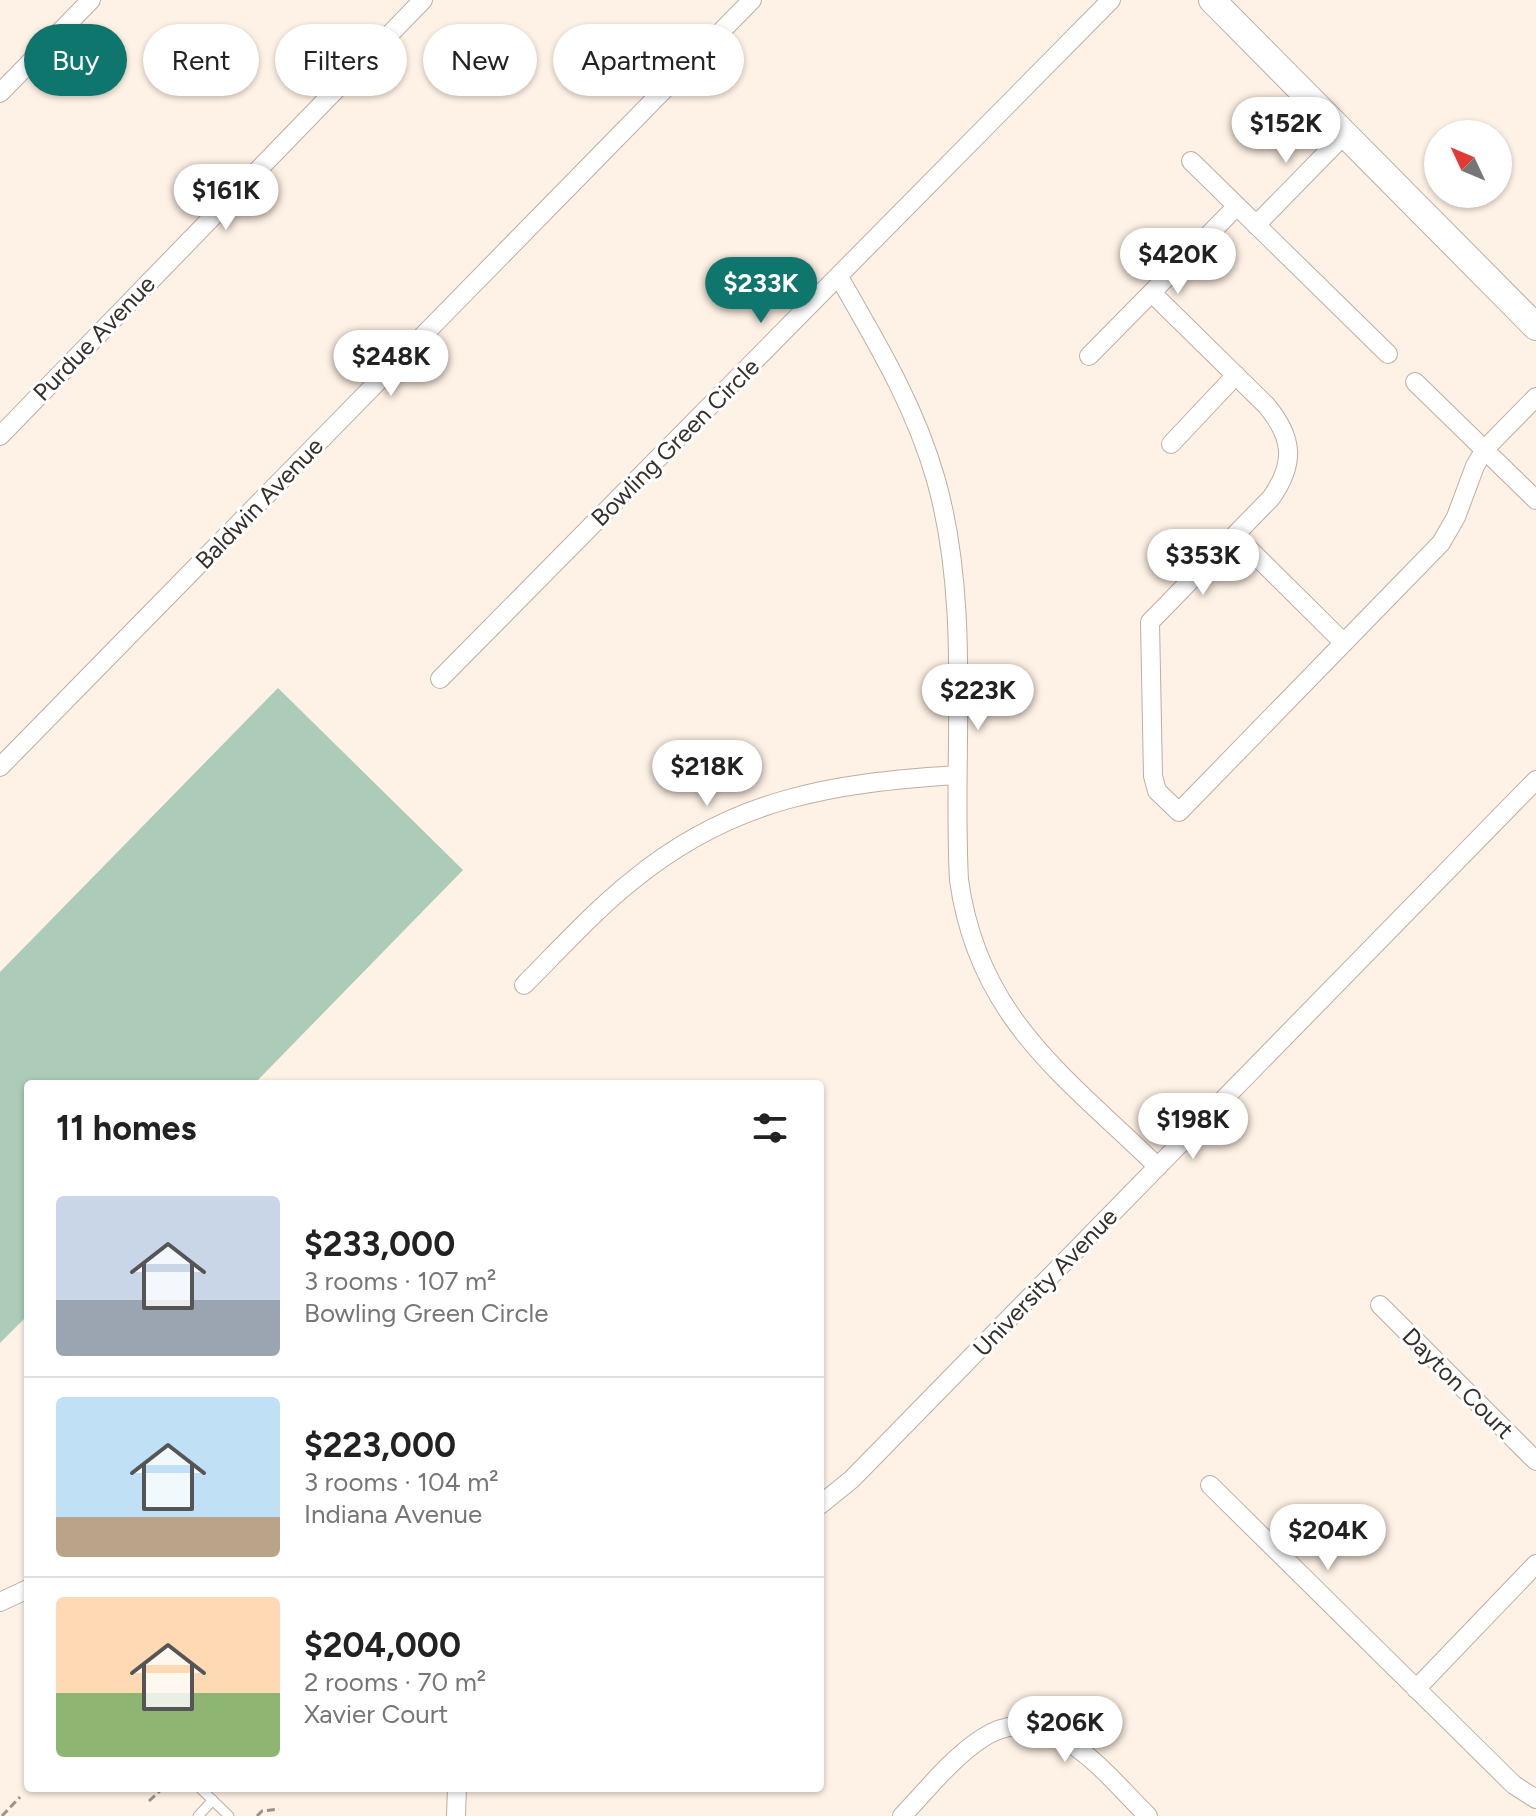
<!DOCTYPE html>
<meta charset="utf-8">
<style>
body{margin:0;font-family:Figtree,sans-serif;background:#f2f2f2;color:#222;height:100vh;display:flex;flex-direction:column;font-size:30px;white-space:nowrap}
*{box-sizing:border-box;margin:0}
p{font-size:26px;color:#767676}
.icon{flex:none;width:44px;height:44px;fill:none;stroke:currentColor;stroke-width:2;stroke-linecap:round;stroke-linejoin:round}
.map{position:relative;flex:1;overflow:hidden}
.sheet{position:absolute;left:24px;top:1080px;width:800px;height:712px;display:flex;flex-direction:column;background:#fff;border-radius:8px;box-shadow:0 2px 6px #0004}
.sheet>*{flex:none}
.guide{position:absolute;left:24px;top:24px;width:800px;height:72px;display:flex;gap:16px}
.needle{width:52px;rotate:314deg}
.tools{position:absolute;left:1424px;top:120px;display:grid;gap:16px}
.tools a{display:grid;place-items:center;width:88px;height:88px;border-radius:50%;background:#fff;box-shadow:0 2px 6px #0004;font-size:40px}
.price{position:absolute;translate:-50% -68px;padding:0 18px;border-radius:28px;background:#fff;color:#222;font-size:26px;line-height:52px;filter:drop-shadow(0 2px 4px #0008)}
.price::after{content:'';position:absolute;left:50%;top:48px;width:24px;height:18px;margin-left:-12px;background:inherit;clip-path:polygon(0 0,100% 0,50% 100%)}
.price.active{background:#0f766e;color:#fff}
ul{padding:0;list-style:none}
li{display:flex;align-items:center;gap:24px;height:200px;padding:0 32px}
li+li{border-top:2px solid #e0e0e0}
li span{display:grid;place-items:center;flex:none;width:224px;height:160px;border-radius:8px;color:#555}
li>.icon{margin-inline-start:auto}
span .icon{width:96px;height:96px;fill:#fffc;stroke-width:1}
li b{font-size:34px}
h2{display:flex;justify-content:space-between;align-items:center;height:96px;padding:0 32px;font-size:34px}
.tag{padding:0 28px;border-radius:36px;background:#fff;box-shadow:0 2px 6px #0004;font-size:28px;line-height:72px}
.tag.active{background:#0f766e;color:#fff}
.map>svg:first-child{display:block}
.green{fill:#accbb9}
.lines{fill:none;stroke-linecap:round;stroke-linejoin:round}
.lane-casing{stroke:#bdaea0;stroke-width:11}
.street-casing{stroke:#bdaea0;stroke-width:20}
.secondary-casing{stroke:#bdaea0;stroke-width:28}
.path{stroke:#9b9188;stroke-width:3;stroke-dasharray:8 4;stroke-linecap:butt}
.lane{stroke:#fff;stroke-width:9}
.street{stroke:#fff;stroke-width:18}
.secondary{stroke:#fff;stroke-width:26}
.labels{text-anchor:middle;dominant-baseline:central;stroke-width:6;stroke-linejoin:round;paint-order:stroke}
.street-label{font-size:24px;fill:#362f2a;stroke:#fff}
</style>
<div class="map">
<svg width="1536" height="1816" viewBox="0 0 1536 1816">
<rect width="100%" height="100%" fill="#fef1e5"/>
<path class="green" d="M278,688L463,870L254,1084H28V1315L0,1343V972Z"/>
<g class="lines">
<g class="lane-casing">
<path id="lane" d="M200,1788L229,1816
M198,1816L213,1800"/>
</g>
<g class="street-casing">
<path id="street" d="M0,93L91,0
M1191,161L1388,354
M1256,225L1345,134
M839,277C877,343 915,406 936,480C972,607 952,749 959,880C978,1018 1065,1076 1158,1167
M1152,293L1266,405C1293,437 1296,463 1271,498L1150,622L1153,776L1157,791L1179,812L1441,543L1456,517L1475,466L1485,449L1536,397
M1089,356L1237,206
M1415,382L1536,500
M0,436L423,0
M1171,444L1236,375
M1235,535L1344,643
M440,679L1111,0
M0,767L752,0
M524,985C559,950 594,911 633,880C733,798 833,783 957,775
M1380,1305L1536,1461
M1210,1485L1514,1785L1536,1799
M820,1505L852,1479L1536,780
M0,1602L28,1589
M1416,1689L1536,1564
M456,1816L457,1788
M902,1816C927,1790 951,1759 981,1739C1047,1694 1106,1775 1148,1816"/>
</g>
<g class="secondary-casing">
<path id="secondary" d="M1212,0L1536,327"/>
</g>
<path class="path" d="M149,1801L163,1788
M2,1816L20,1797
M257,1816L262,1811L279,1809"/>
<use href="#lane" class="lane"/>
<use href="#street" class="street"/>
<use href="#secondary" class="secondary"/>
</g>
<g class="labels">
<g class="street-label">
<text transform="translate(94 338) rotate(-46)">Purdue Avenue</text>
<text transform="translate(675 442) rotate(-45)">Bowling Green Circle</text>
<text transform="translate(259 503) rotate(-46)">Baldwin Avenue</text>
<text transform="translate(1045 1282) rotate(-46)">University Avenue</text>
<text transform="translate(1458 1383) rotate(45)">Dayton Court</text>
</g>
</g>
</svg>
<div class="tools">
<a><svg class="needle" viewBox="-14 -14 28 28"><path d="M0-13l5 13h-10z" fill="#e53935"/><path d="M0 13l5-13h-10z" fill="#767676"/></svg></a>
</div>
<b class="price" style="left:1286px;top:165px">$152K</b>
<b class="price" style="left:226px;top:232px">$161K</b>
<b class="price" style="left:1178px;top:296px">$420K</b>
<b class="price active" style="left:761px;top:325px">$233K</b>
<b class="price" style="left:391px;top:398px">$248K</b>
<b class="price" style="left:1203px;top:597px">$353K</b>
<b class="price" style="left:978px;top:732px">$223K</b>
<b class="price" style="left:707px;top:808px">$218K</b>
<b class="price" style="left:1193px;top:1161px">$198K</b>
<b class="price" style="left:1328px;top:1572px">$204K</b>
<b class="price" style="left:1065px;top:1764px">$206K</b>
<div class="guide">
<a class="tag active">Buy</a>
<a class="tag">Rent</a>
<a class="tag">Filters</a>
<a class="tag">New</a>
<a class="tag">Apartment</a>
</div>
<section class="sheet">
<h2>11 homes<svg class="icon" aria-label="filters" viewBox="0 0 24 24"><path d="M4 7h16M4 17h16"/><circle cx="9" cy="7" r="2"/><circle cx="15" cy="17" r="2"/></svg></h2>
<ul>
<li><span style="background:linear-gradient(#c9d6e8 65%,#9aa5b1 0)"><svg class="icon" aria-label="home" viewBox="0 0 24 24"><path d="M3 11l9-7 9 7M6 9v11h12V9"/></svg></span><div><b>$233,000</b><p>3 rooms · 107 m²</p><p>Bowling Green Circle</p></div></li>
<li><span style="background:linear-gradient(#bfe0f5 75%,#b9a48a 0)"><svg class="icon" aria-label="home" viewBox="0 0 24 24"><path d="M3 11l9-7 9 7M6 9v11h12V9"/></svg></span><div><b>$223,000</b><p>3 rooms · 104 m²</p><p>Indiana Avenue</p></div></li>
<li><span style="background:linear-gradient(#ffd9b3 60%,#8fb573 0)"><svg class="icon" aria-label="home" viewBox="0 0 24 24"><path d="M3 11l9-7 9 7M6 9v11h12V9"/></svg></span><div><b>$204,000</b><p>2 rooms · 70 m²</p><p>Xavier Court</p></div></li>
</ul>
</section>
</div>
